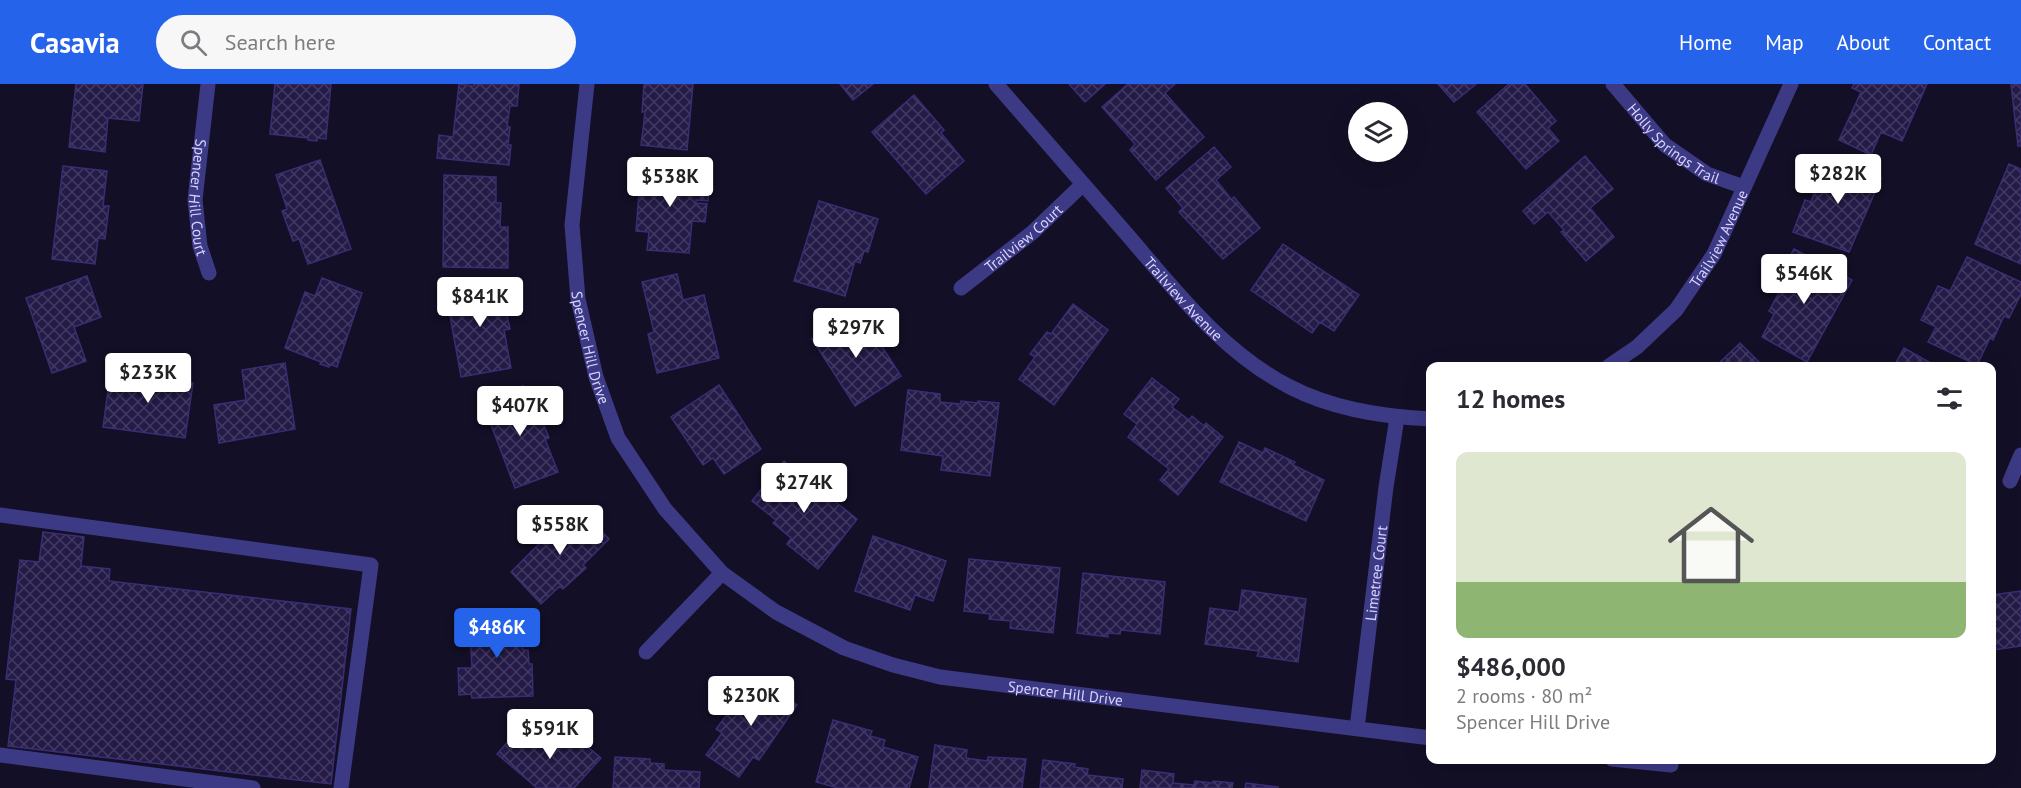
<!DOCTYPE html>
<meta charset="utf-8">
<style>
body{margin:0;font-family:"PT Sans",sans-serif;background:#f7f7f7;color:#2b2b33;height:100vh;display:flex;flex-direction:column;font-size:22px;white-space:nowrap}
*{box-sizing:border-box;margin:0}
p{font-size:20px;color:#7c7c81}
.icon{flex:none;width:33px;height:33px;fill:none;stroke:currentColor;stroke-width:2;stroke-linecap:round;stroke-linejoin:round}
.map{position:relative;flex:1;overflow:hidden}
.drawer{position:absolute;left:1426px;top:278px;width:570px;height:402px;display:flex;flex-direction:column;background:#fff;border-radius:12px;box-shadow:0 6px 24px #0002}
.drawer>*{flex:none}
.buttons{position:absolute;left:1348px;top:18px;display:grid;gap:12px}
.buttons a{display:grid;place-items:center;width:60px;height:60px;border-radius:50%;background:#fff;box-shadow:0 6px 24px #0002;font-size:30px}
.price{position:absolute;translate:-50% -51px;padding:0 14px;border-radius:6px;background:#fff;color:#222;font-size:20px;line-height:39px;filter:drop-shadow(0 2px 3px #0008)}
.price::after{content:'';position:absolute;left:50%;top:36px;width:18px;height:14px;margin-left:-9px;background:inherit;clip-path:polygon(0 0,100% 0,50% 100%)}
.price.active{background:#2563eb;color:#fff}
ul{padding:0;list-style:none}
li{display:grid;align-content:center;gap:12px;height:318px;padding:0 30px}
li+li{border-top:2px solid #e1e1e2}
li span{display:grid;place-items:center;height:186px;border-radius:12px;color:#555}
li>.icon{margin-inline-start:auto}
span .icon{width:108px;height:108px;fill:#fffc;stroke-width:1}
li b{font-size:26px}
h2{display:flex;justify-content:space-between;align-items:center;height:72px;padding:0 30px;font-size:26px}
header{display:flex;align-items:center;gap:36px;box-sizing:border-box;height:84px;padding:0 30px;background:#2563eb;color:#fff}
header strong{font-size:28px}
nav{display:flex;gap:33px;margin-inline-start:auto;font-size:21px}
.search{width:420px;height:54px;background:#f7f7f7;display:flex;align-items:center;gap:15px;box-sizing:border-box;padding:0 21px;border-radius:33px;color:#7c7c81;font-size:22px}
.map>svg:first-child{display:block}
.building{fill:url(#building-cross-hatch);stroke:#3b2d73;stroke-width:1.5}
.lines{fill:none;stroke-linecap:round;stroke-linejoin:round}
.lane{stroke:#3d3a85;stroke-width:15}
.street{stroke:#3d3a85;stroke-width:15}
.labels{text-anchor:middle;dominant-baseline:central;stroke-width:4.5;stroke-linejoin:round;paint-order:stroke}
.street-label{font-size:15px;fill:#d9d4ff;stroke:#130f26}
</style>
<header>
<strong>Casavia</strong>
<div class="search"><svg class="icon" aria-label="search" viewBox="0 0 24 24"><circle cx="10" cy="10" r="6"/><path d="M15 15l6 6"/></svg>Search here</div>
<nav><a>Home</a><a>Map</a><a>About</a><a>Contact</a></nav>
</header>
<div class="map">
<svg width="2021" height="704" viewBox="0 0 2021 704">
<defs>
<pattern id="building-cross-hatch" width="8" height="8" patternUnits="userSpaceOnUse" patternTransform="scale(1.5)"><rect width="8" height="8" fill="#241b47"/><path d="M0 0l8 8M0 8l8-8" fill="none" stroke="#433b63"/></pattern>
</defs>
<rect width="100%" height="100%" fill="#130f26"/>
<path class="building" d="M76,0H143L139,37L108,34L105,68L69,63Z
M275,0H331L326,55L317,54V57L308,56V54L270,50Z
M459,0L474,2V0H519L517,22H510L507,42L510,43L508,61H511L509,81L437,74L439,51L453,53Z
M644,0H693L687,66L641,61L645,28H642Z
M840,0H873L853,16Z
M1069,0H1105L1085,18Z
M1128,0H1175L1165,9L1204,53L1156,96L1130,66L1135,60L1102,23Z
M1438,0H1476L1454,18Z
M1509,0H1525L1556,37L1548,44L1559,57L1526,85L1477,28Z
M1854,0H1927L1902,57L1881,48L1871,71L1839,56L1861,8L1852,4Z
M2011,0H2021V62H2018Z
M914,11L944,46L941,49L964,77L926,110L872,48Z
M1214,63L1231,83L1216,96L1231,115L1234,113L1260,144L1223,175L1179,128L1183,124L1166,104Z
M1832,71L1881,94L1849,168L1793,148L1805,116L1811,118L1816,104L1820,106Z
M1585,72L1613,105L1590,124L1614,153L1586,177L1561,148L1564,146L1548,128L1534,140L1523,127Z
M320,76L351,165L308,180L299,155L293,157L282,127L287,125L276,91Z
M2009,80L2021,85V180L1975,160Z
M63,82L107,87L103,122H109L105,155L98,154L95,180L52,175Z
M641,84L698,89L697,100L709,101L708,117L696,116V119L707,120L705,138L692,137L689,169L647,166L649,148L636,147Z
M444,91L496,93V119H501L500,143H508V184L443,183Z
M819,117L878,135L868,168L864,167L860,179L855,177L845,212L794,197Z
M1283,160L1359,211L1334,247L1320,238L1312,249L1251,206Z
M1794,165L1852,196L1807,278L1762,253L1774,230L1769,227L1782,203L1775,200Z
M1967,173L2021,198V210L2009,234L2004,232L1993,256L1990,254L1977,281L1928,258L1936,243L1921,236L1938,202L1950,207Z
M677,190L683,216L704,211L719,274L657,289L648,250L654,248L642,198Z
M87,192L101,233L74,243L86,277L52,289L26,214Z
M322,194L362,209L337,283L330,280L329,283L320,280L321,278L285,264L305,208L315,212Z
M504,198L510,231L507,232L510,245L504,246L511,284L461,293L446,209Z
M1073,220L1108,246L1054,321L1019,295L1035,273L1030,270L1047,248L1051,250Z
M849,231L859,246L868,241L901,292L855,322L812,255Z
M1740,259L1763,282H1716Z
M1904,264L1936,282H1894Z
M285,279L295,345L219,359L214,321L246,316L242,286Z
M111,285L193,299L185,354L103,343Z
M1152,294L1179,315L1172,323L1189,336L1192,332L1204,342L1206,339L1223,353L1178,411L1160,396L1169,385L1128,353L1137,340L1124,330Z
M719,301L761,365L724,390L713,374L703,381L671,333Z
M523,302L533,326L537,324L549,354L545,355L558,388L515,404L482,317Z
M908,306L940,310V318L961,320V317L978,319V317L999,319L990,392L941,386L943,372L901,366Z
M1239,358L1263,369L1265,364L1295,378L1293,381L1324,396L1306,437L1220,398Z
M784,377L857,435L818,485L787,460L791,454L773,439L776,436L752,417Z
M577,422L609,455L583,481L586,484L563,505L560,502L541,520L511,488Z
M43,448L84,453L81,482L110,485L109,497L351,525L331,700L8,662L16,596L6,595L20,476L39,478Z
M873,452L946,477L933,517L915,511L910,526L855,507Z
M969,475L1060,484L1053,549L1010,544L1011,537L989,535L990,530L964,527Z
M1083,489L1165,498L1160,550L1121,546L1120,550L1108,549V553L1077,549Z
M1242,506L1306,515L1298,578L1257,572L1259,567L1205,560L1210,524L1239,528Z
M2021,507V562L1994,566L1992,511Z
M522,530L523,566H528L529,580H532L533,612L472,614L471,610L459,611L458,584H472L469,531Z
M756,593L797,621L759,676L753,673L739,693L706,671L722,649L716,645L735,620L737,621Z
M833,636L872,647L870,652L885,656L883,663L918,673L909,704H838L816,698Z
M521,643L549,667L568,646L601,674L574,704H537L497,670Z
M935,661L967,666L966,674L987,677L988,673L1026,675L1022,704H929Z
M615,673L650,675V679L664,680V686L700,688L699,704H613Z
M1043,676L1075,680L1074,683L1088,685L1087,691L1123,695L1122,704H1040Z
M1142,686L1174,690L1173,699L1194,701L1195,697L1213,699V697L1233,699L1232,704H1140Z
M1246,699L1279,703L1245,704Z"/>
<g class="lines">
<path class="lane" d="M0,431L371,481L341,704
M0,671L253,704"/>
<g class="street">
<path id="s1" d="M208,0L195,116L200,162L209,189"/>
<path id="s2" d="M587,0L572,141L578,215L596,293L618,354L665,425L722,489L776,528L844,564L893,581L940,593L1431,654"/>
<path id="s3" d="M996,0C1041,52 1086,103 1131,155C1178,210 1224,269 1290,303C1333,325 1383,333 1431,335"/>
<path id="s4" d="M1613,0L1665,61L1707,90L1744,103"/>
<path id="s5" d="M961,204L1033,148L1083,100"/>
<path id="s6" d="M1609,282L1637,263L1676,226L1714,170L1791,0"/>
<path d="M2010,397L2021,371"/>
<path d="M646,568L722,489"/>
<path id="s7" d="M1357,644L1386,403L1397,334"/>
<path d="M1612,675L1671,681"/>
</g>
</g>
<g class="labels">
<g class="street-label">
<text stroke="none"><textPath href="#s4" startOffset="86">Holly Springs Trail</textPath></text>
<text stroke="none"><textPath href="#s1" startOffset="114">Spencer Hill Court</textPath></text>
<text stroke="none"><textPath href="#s5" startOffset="80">Trailview Court</textPath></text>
<text stroke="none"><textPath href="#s6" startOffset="171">Trailview Avenue</textPath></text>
<text stroke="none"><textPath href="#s3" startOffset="285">Trailview Avenue</textPath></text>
<text stroke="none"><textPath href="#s2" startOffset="266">Spencer Hill Drive</textPath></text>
<text stroke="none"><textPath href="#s7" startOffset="156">Limetree Court</textPath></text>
<text stroke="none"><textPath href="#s2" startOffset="902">Spencer Hill Drive</textPath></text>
</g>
</g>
</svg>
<div class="buttons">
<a><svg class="icon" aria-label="layers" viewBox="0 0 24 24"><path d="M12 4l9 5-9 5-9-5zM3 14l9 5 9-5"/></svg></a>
</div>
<b class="price" style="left:1838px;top:121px">$282K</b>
<b class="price" style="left:670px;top:124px">$538K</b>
<b class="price" style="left:1804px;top:221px">$546K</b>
<b class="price" style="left:480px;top:244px">$841K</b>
<b class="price" style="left:856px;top:275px">$297K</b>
<b class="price" style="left:148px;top:320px">$233K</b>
<b class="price" style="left:520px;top:353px">$407K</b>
<b class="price" style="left:804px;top:430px">$274K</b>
<b class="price" style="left:560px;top:472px">$558K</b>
<b class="price active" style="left:497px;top:575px">$486K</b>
<b class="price" style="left:751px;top:643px">$230K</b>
<b class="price" style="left:550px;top:676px">$591K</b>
<section class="drawer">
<h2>12 homes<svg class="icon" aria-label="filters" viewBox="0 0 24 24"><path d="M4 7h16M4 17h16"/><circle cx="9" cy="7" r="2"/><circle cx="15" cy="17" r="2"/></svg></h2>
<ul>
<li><span style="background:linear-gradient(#dfe7d0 70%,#8fb573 0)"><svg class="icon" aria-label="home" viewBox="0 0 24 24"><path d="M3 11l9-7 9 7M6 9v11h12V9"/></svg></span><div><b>$486,000</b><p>2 rooms · 80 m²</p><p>Spencer Hill Drive</p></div></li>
</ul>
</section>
</div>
